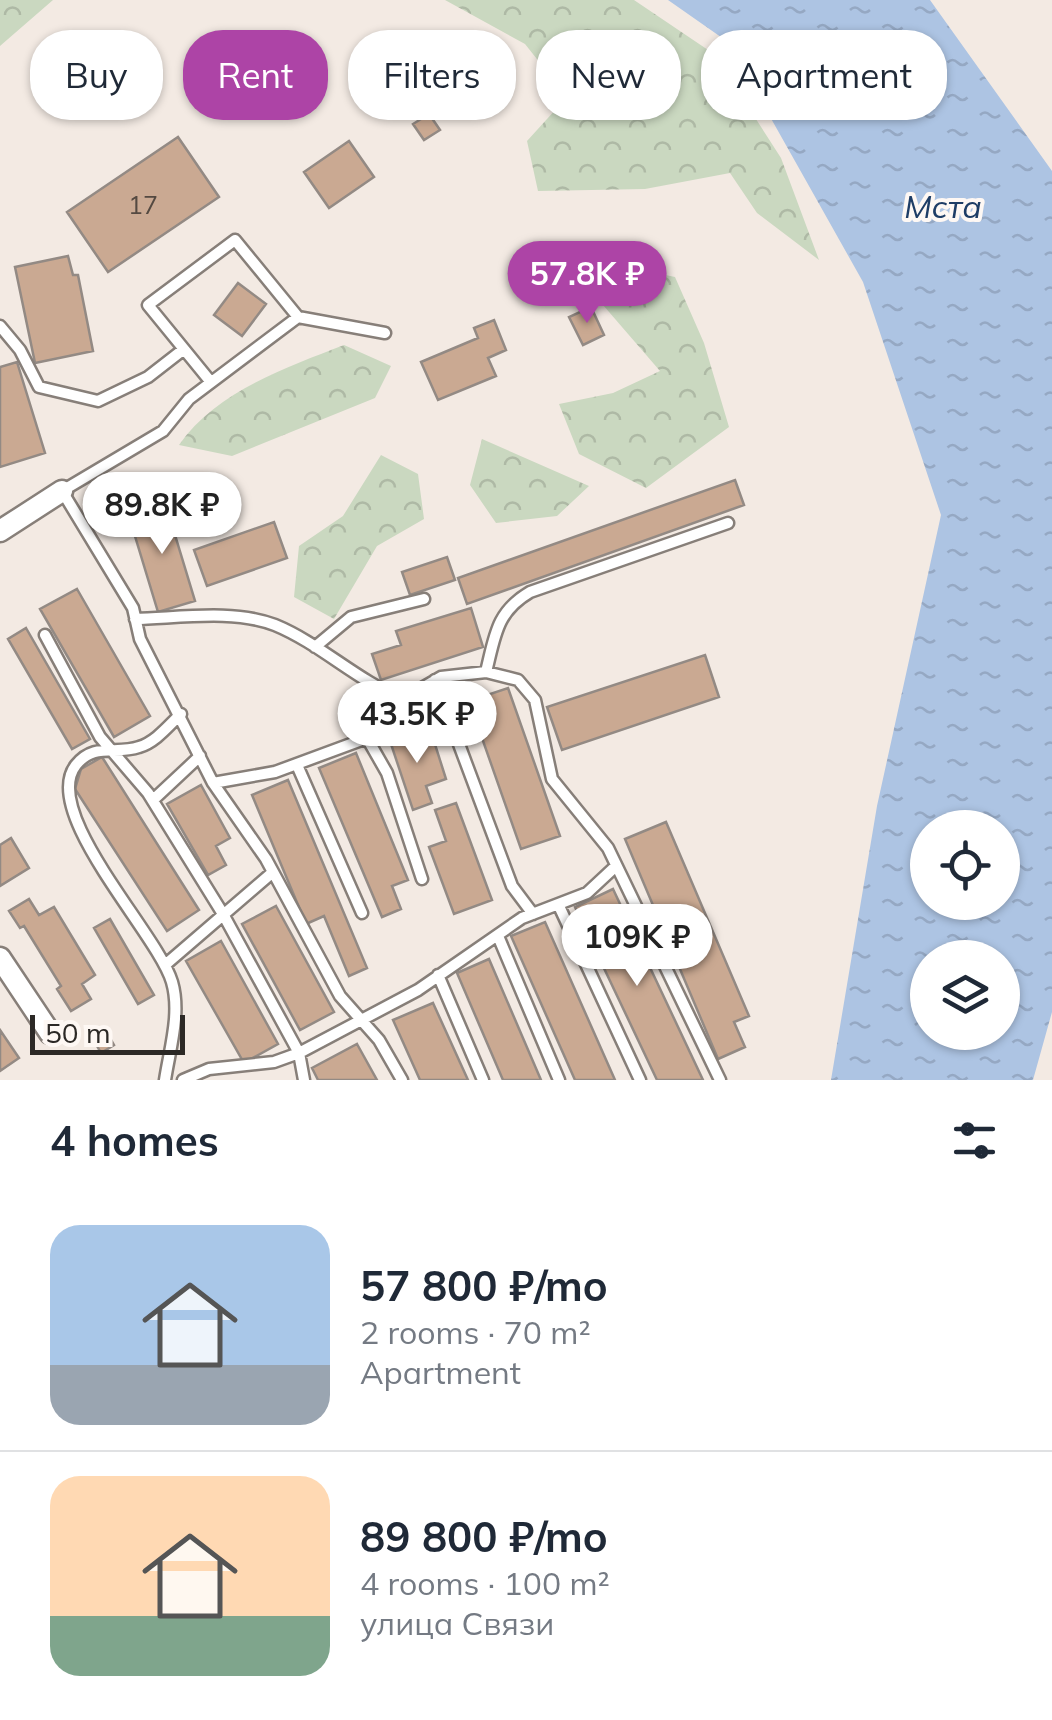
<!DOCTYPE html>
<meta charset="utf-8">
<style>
body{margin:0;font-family:Mulish,sans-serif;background:#f2f2f3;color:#1f2937;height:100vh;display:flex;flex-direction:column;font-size:38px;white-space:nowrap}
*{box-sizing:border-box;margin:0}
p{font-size:32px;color:#747a83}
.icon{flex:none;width:55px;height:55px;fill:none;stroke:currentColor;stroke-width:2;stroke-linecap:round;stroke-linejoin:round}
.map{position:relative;height:1080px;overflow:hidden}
.drawer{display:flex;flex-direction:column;background:#fff;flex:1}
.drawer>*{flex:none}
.banner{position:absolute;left:30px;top:30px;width:992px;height:90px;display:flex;gap:20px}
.fabs{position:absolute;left:910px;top:810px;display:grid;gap:20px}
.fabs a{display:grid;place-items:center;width:110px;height:110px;border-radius:50%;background:#fff;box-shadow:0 2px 8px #0004;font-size:50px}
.scale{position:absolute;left:30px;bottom:25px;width:155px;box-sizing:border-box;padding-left:10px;border:5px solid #2c2926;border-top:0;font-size:28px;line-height:35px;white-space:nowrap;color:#2c2926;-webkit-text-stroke:8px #fef8f4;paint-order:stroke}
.price{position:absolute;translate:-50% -85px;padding:0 22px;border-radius:35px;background:#fff;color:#222;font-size:32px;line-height:65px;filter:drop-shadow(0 2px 5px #0008)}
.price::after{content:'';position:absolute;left:50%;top:60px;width:30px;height:22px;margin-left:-15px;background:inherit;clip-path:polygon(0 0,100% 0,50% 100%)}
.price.current{background:#ad44a6;color:#fff}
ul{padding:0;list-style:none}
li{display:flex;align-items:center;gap:30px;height:250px;padding:0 50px}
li+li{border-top:2px solid #e0e1e3}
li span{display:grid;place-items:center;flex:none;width:280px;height:200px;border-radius:30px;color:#555}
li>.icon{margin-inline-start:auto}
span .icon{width:120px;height:120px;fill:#fffc;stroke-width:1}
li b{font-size:42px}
h2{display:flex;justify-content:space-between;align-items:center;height:120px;padding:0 50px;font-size:42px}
.pill{padding:0 35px;border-radius:40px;background:#fff;box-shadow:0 2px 8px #0004;font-size:35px;line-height:90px}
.pill.current{background:#ad44a6;color:#fff}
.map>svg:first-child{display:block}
.forest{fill:url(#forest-crowns)}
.water{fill:url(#water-ripples);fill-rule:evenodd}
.building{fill:#caa992;stroke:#938a84;stroke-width:2.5}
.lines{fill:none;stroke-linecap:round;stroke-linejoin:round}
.service-casing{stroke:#877f79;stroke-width:15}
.minor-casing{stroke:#877f79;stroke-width:25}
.service{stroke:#fff;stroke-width:10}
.minor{stroke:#fff;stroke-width:20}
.labels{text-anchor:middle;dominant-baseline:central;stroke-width:8;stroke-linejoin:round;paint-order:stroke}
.number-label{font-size:25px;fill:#544941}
.water-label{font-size:32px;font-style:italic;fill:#1e3d66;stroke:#fef8f4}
</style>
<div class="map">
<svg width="1052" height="1080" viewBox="0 0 1052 1080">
<defs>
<pattern id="forest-crowns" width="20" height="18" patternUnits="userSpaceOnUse" patternTransform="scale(2.5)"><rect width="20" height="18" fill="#cad8c0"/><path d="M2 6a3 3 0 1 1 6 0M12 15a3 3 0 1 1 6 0" fill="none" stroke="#aeb9a5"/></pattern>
<pattern id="water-ripples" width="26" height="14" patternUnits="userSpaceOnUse" patternTransform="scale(2.5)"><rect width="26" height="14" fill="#adc4e3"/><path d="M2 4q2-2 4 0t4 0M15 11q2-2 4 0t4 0" fill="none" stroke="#95a8c3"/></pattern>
</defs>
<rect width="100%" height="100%" fill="#f3eae3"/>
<path class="forest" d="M0,0H53L0,46Z
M445,0H634L714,54L781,158L819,260L757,213L730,173L645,189L538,191L527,141L567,97L525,44Z
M637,269L675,277L704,343L729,427L646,488L579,454L559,404L613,393L660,371L603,305Z
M344,345L391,366L375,398L232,456L179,445C216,392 285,368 344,345Z
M482,439L589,486L557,516L496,523L470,485Z
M381,455L418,474L424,519L377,546L334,619L294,597L299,546L343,516Z"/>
<path class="water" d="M668,0H930L1052,171V1012L1033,1080H831L877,806L941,515L863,282L728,42ZM928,828H1002V902H928ZM928,958H1002V1032H928Z"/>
<path class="building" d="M429,114L440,130L424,140L413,124Z
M178,137L219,197L108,272L67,212Z
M349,141L374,177L329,208L304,172Z
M68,256L73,275H78L93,351L35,363L15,267Z
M238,283L266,304L242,336L214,315Z
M591,307L604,335L583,345L569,317Z
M494,320L506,350L488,358L496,376L438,400L421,362L478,338L474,328Z
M17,362L45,453L0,467V367Z
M735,480L744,505L467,604L458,578Z
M165,502L195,601L158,612L128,513Z
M274,522L287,558L207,586L194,550Z
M447,557L455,580L410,595L402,572Z
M77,589L150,716L114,737L40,609Z
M471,608L483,647L381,680L372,654L401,645L396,631Z
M26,628L90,739L72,749L8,639Z
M705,655L719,697L562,750L547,707Z
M508,688L560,836L521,849L469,701Z
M408,728L413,744L433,738L446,779L426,786L432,803L413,810L388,735Z
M356,753L408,880L392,886L401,909L382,917L319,768Z
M102,757L199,910L167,931L75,789L81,769Z
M288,780L367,968L349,976L324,916L306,924L252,795Z
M201,785L230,838L216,846L226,865L208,875L167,804Z
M456,803L492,900L454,914L429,847L446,841L435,810Z
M666,822L749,1016L734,1022L745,1047L718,1059L625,839Z
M11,838L29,868L0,886V845Z
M613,889L703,1080H657L575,907Z
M29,899L39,915L54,907L95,975L82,984L91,999L71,1011L57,989L61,986L24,926L20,928L9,911Z
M276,906L334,1012L300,1030L242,924Z
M110,919L154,995L138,1004L94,928Z
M545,922L615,1080H575L511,936Z
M221,941L278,1044L244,1063L186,961Z
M489,959L541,1080H503L457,973Z
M433,1003L468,1080H420L393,1020Z
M105,1029L114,1045L101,1053L92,1037Z
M0,1030L19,1058L0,1071Z
M357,1044L377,1080H318L312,1068Z"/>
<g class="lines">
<g class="service-casing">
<path id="service" d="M298,317L189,399L163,431L62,491L133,608L140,639L213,783L266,859L340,996L379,1040L402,1080
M0,326L20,350L39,387L98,401L148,377L184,349
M210,381L148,305L235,240L298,317L385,333
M135,619C178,618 234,609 275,625C321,644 357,681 403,699
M45,635L100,737L148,793L223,914L299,1053L304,1080
M315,647L351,617L424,599
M486,672C495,636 496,612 530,592L728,523
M435,680L512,886L533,914
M367,738L387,773L422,879
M297,765L362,913
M213,783L275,772L367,738L403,699L441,677L486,672L518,680L535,700L552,779L608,848L720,1080
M153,800L200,756
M559,906L640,1080
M498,936L559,1080
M165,965L273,872
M438,975L483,1080
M165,1080C170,1048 181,1013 172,982C158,934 39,812 76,765C94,742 116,755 139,747C156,742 169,725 181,714
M183,1080L209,1069L274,1062L299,1053L418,990L522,918L587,893L616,866"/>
</g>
<g class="minor-casing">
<path id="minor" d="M0,531L62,491
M0,958L50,1033"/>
</g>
<use href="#service" class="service"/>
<use href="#minor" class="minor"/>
</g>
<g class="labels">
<g class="number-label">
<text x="143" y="204">17</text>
</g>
<g class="water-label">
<text x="943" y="206">Мста</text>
</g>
</g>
</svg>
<div class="fabs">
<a><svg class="icon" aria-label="locate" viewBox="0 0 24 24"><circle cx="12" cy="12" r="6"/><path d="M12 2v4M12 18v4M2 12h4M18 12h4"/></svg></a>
<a><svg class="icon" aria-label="layers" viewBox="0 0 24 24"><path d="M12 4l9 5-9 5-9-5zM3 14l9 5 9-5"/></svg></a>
</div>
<div class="scale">50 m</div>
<b class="price current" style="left:587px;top:326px">57.8K ₽</b>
<b class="price" style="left:162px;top:557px">89.8K ₽</b>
<b class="price" style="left:417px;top:766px">43.5K ₽</b>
<b class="price" style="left:637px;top:989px">109K ₽</b>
<div class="banner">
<a class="pill">Buy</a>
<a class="pill current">Rent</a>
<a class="pill">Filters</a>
<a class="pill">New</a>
<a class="pill">Apartment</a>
</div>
</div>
<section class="drawer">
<h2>4 homes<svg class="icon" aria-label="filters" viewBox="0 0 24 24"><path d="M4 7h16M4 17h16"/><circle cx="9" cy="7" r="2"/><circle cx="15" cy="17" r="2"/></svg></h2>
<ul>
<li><span style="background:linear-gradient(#a9c7e8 70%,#9aa5b1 0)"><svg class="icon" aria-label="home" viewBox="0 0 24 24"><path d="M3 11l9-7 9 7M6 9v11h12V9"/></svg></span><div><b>57 800 ₽/mo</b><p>2 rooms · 70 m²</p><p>Apartment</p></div></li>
<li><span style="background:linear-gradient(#ffd9b3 70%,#7fa58c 0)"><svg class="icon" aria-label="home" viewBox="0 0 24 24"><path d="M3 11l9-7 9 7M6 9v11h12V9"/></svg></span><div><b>89 800 ₽/mo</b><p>4 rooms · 100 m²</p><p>улица Связи</p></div></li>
</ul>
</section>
